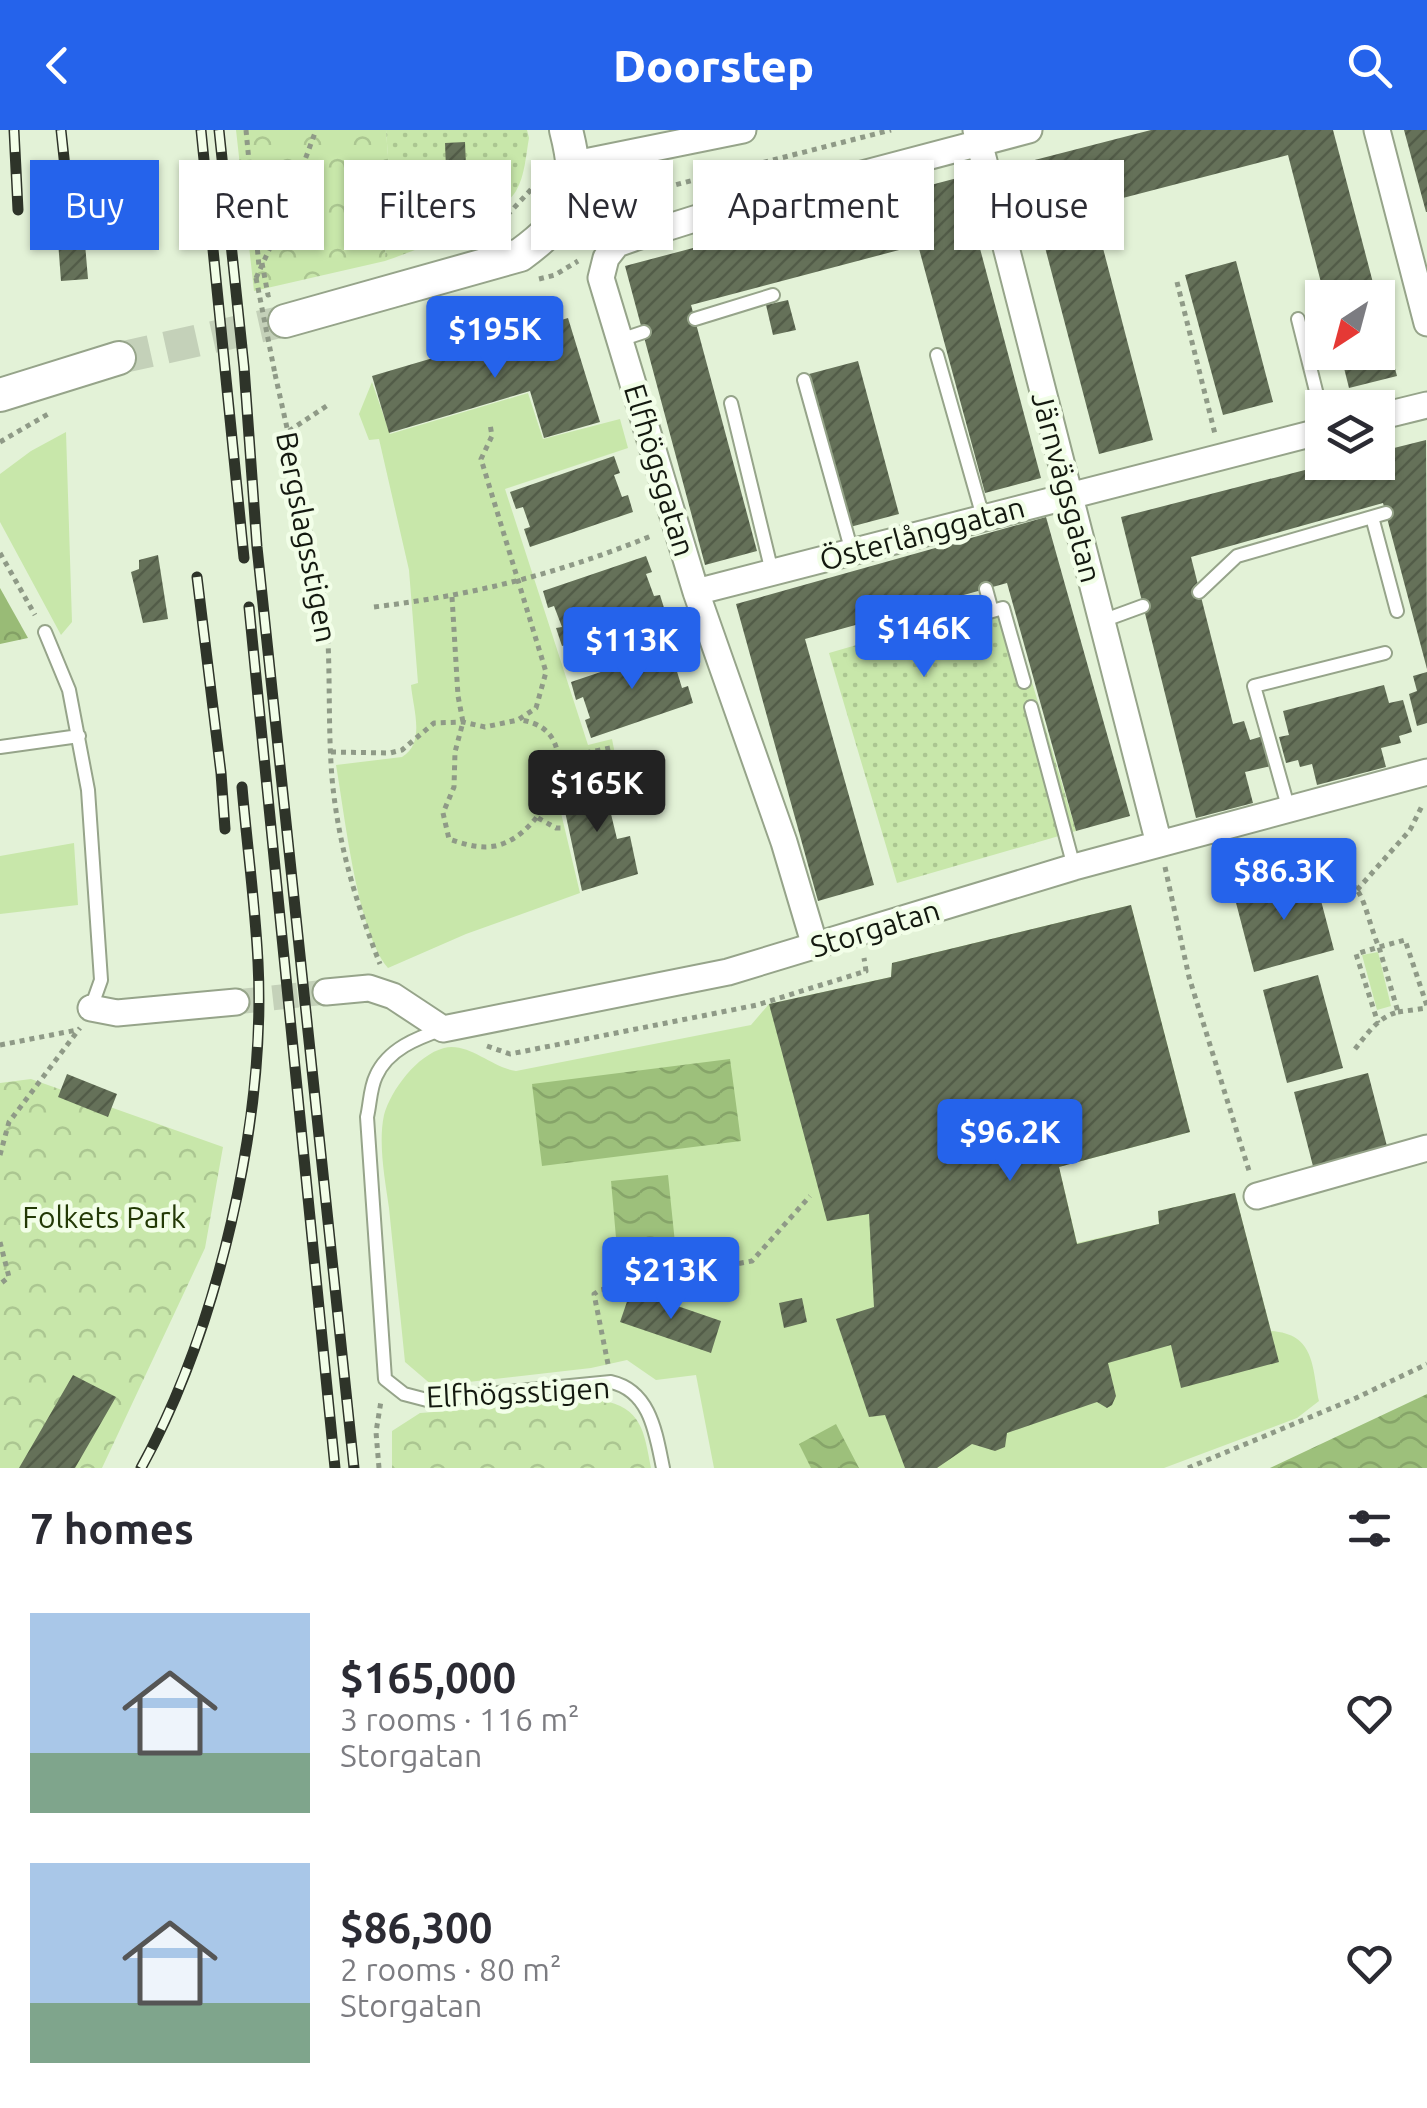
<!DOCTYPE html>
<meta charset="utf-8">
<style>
body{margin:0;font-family:Ubuntu,sans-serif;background:#f7f7f7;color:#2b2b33;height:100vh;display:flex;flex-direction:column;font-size:38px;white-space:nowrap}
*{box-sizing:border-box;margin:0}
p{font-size:32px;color:#7c7c81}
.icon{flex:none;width:55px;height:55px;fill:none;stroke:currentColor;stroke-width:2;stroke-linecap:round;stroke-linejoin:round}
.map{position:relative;height:1338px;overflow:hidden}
.sheet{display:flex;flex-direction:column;background:#fff;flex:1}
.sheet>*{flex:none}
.banner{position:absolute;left:30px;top:30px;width:1368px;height:90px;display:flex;gap:20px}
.needle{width:65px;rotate:216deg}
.controls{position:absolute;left:1305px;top:150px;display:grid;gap:20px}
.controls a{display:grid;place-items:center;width:90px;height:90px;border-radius:0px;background:#fff;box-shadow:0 2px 8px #0004;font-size:50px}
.price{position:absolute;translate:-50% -85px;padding:0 22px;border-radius:10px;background:#2563eb;color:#fff;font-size:32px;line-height:65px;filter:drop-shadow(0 2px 5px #0008)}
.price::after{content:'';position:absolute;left:50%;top:60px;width:30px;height:22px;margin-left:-15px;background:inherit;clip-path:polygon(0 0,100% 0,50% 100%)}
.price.active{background:#222;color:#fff}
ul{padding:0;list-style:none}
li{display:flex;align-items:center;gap:30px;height:250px;padding:0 30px}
li span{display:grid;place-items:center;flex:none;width:280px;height:200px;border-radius:0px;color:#555}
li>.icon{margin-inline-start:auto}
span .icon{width:120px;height:120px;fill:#fffc;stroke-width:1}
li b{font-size:42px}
h2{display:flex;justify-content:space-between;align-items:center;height:120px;padding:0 30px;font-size:42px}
.pill{padding:0 35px;border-radius:0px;background:#fff;box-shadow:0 2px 8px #0004;font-size:35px;line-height:90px}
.pill.active{background:#2563eb;color:#fff}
header{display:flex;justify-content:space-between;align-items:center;height:130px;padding:0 30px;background:#2563eb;color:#fff;font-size:45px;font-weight:800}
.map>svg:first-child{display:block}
.grass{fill:#c8e7aa}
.forest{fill:url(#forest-crowns)}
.park{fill:url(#park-crowns)}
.garden{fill:url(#garden-dots)}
.water{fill:url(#water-waves)}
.building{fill:url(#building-hatch)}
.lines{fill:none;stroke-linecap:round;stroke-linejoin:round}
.minor-tunnel{stroke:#c4d1b9;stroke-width:25;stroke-dasharray:25 12;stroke-linecap:butt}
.tertiary-tunnel{stroke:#c4d1b9;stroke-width:32;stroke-dasharray:32 16;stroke-linecap:butt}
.service-casing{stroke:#96a48a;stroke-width:16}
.minor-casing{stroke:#96a48a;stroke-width:29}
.tertiary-casing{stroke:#96a48a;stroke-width:36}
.path{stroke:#8f9a87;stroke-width:5;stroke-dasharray:5 5;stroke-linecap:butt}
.service{stroke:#fff;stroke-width:12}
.minor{stroke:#fff;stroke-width:25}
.tertiary{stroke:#fff;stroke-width:32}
.rail-casing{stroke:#2e3429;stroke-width:11}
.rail{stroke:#f2fee8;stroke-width:8;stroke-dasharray:22;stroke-linecap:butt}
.path-bridge{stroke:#8f9a87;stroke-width:5;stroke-dasharray:5 5;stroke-linecap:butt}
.labels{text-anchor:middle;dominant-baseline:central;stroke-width:9;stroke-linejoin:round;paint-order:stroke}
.street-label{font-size:30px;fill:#141910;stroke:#f2fee8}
.park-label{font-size:30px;fill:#233906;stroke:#f2fee8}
</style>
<header><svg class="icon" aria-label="back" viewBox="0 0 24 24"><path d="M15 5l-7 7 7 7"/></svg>Doorstep<svg class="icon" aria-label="search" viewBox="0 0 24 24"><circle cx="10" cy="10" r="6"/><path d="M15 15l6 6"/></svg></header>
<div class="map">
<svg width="1427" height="1338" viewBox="0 0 1427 1338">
<defs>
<pattern id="forest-crowns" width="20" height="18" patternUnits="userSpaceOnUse" patternTransform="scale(2.5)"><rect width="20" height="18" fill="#99bb76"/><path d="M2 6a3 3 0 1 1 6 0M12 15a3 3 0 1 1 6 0" fill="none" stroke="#83a065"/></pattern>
<pattern id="park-crowns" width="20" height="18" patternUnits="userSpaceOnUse" patternTransform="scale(2.5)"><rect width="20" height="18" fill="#c8e7aa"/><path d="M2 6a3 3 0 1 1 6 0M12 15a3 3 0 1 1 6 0" fill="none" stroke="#abc691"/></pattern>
<pattern id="garden-dots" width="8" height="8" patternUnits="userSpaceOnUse" patternTransform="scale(2.5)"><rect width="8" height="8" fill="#c8e7aa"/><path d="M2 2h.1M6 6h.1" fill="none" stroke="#abc691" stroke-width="1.8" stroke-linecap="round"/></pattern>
<pattern id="water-waves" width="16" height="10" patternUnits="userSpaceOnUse" patternTransform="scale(2.5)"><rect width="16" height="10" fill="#9dc07b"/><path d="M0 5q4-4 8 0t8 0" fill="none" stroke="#86a469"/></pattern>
<pattern id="building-hatch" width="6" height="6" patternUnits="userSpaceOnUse" patternTransform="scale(2.5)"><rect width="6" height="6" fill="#657159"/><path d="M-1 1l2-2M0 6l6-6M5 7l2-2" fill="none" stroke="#525c48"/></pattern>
</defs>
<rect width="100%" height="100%" fill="#e3f2d7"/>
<path class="grass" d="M372,252L390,304L528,263L543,309L620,289L628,318L505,359L588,615L612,609L619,644L562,653L556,662L580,763L466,804L388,838C357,801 345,686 336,635L402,627C426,613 413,579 411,555L418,553L409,440L379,309L369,310L359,284Z
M66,302L72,492L61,505L0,392V344L31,321Z
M74,713L78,775L0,784V726Z
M1131,775L1190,1002L1059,1037L1077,1113L1159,1094L1158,1081L1235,1063L1271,1201C1315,1204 1312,1236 1319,1271L1297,1288L1164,1338H714L696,1245L656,1250L627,1230L591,1238L433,1256L405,1232C400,1181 394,1129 389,1078C385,1050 378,1013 384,985C391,960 417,925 444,918C469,912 492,938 516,941L751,895L769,874L891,847L892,833Z
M1378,822L1391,876L1377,880L1362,825Z"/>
<path class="forest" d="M0,458L28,508L0,514Z"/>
<path class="park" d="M236,0H386L389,40L385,131L254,161Z
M31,949L223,1017L205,1118L102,1338H0V953Z
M601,1270C642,1278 644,1301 651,1338H392V1301L420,1283Z"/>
<path class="garden" d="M386,0H527L529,8C526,24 525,46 516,61C501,87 415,121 385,131L389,40Z
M1008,471L1076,701L897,753L829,523Z"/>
<path class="water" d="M730,929L741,1011L542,1036L532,954Z
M668,1045L675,1113L617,1119L611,1051Z
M1427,1264V1338H1270Z
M836,1294L859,1338H811L799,1314Z"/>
<path class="building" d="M1151,0H1333L1377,168H1325L1288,25L1092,76L1153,310L1099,324L1023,33Z
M1404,0H1427V82H1426Z
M465,12L467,62L447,63L445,13Z
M961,47L1041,348L985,363L918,115L691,175L757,421L705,435L625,136Z
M80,55L88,149L61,151L54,57Z
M1236,131L1273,272L1223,285L1185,145Z
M788,170L796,200L773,205L766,175Z
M1378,174L1397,246L1349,258L1340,222H1378Z
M568,188L600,292L544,308L530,261L389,303L372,246Z
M858,231L899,384L850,397L809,244Z
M1426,310L1427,539L1383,373L1191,427L1233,594L1244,591L1250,610L1263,606L1271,636L1245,642L1253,673L1196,688L1121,387L1336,332H1378V322Z
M614,326L620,343L614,345L622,367L628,365L633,382L530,417L524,399L530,397L523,377L516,379L510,362Z
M1046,387L1130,686L1076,701L1007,453L805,509L874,755L818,771L736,474Z
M158,425L168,489L143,493L131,442L139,439V430Z
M646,426L652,442L646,444L654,466L660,465L665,481L562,516L556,498L562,497L554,476L548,478L543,461Z
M675,517L680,533L675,535L682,558L688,556L693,573L591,608L585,590L590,588L583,567L576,570L571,552Z
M1427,542V593L1417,596L1409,564L1417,561L1413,546Z
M1384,555L1389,573L1403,570L1412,602L1399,606L1401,613L1381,618L1386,637L1317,655L1312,634L1300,637L1298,630L1286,633L1279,607L1289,605L1283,581Z
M588,652L589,658L615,652L621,682L611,684L617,709L630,706L638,744L582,761L560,658Z
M1314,744L1334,820L1254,842L1234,765Z
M1131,775L1190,1002L1059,1037L1077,1114L1159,1094L1158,1081L1235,1063L1279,1232L1181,1258L1171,1215L1108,1233L1116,1266L1112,1275L1107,1278L1097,1272L1007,1303L1005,1317L995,1321L972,1314L937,1338H905L885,1285L869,1287L836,1189L874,1177L869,1084L827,1091L769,874L891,847L892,833Z
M1318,845L1343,938L1287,953L1263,860Z
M1368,943L1389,1024L1315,1044L1294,962Z
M67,944L117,964L108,987L58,967Z
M631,1160L721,1191L711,1223L620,1192Z
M802,1168L807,1192L784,1198L779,1173Z
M73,1245L116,1267L75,1338H19Z"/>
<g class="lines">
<path class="minor-tunnel" d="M236,872L326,862"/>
<path class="tertiary-tunnel" d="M119,228L285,191"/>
<g class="service-casing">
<path id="service" d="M695,189L773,165
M1298,189L1322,285
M620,210L644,202
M937,225L983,387
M804,250L852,422
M731,273L772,442
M1372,387L1397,481
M986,459L992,481
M1199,462L1237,426L1386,383
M1102,491L1143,476
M45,502L69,560L88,660L101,850L91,878
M915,503L1003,478L1024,552
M1031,577L1074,737
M0,617L79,606
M1289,680L1254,556L1385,523
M443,899C417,908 388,919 376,946C370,958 370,975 367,987L385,1249L404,1264L427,1270L611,1252C651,1261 656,1305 663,1338"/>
</g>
<g class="minor-casing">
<path id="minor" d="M976,0L1159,714
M1377,0L1427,193
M575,34L743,0
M1378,287L1427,275
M696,462L1322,301
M815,816L784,712L696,462L601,148L606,128L617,114L634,108L707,85L1029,0
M326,862L369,858L393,866L443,899L728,842L1074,737L1427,642
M91,878L117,883L236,872
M1257,1066L1427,1018"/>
</g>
<g class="tertiary-casing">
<path id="tertiary" d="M285,191L520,125C572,87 582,62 566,0
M0,265L119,228"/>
</g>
<path class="path" d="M246,0L259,136
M639,47L647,80
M607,89L616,76L643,63L891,0
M255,94L266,107L258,112
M483,102L498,95L539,51L541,44
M262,133L268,165L272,164
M256,148L282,92L316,0
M539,149L555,145L578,131
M1177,152L1215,304
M275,244L324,464C332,525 327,586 332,648C338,714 356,773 380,834
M289,301L328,275
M0,312L48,284
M0,423L35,485
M452,467L458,566L463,592L455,622L454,657L443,683L449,709C464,714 479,719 495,716C547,706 593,601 521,590
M374,477C473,465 558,444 651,406
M331,622L390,623L402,620L434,593L463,592L485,597L518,590L536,578L546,542L481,329L492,306L490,294
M559,634L566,627L610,618
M538,688L556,698H565
M1284,712C1309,725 1344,740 1359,763C1366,774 1372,803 1379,817L1405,810L1427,876
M1165,737L1189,847L1250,1044
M1357,760L1410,700L1422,676
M1398,882L1427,878
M0,915L77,900
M487,916L510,924L757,875L866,841L864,828
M1355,919C1367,904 1378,887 1398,882L1379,817L1356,824L1378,893
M0,1025L9,992L80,898
M0,1112L9,1147L0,1154
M608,1234L594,1164L600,1160L752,1131L810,1066
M379,1338L376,1302L381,1271
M1188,1338L1356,1268L1427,1234"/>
<use href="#service" class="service"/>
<use href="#minor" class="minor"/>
<use href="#tertiary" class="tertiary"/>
<g class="rail-casing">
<path id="rail" d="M14,0L18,80
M61,0L67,56
M201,0L244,428
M219,0L244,237L257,417L354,1338
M197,447L221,643L225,699
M249,477L335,1338
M141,1338C218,1199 266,990 258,832C255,773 247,715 242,657"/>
</g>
<use href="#rail" class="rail"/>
<path class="path-bridge" d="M256,148L275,244"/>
</g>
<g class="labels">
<g class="street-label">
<text transform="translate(660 340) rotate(73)">Elfhögsgatan</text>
<text transform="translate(1067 357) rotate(75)">Järnvägsgatan</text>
<text transform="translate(922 403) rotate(-15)">Österlånggatan</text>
<text transform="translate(307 407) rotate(79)">Bergslagsstigen</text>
<text transform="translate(875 798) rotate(-17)">Storgatan</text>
<text transform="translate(518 1262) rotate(-3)">Elfhögsstigen</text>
</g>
<g class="park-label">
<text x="104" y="1087">Folkets Park</text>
</g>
</g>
</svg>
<div class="controls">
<a><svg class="needle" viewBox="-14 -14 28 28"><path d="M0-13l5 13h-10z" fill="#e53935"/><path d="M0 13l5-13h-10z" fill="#7c7c81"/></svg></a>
<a><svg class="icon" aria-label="layers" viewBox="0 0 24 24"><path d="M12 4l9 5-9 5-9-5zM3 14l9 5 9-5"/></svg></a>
</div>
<b class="price" style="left:495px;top:251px">$195K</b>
<b class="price" style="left:924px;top:550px">$146K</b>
<b class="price" style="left:632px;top:562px">$113K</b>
<b class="price active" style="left:597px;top:705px">$165K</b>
<b class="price" style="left:1284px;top:793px">$86.3K</b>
<b class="price" style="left:1010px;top:1054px">$96.2K</b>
<b class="price" style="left:671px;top:1192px">$213K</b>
<div class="banner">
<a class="pill active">Buy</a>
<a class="pill">Rent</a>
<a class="pill">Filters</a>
<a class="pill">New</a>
<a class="pill">Apartment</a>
<a class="pill">House</a>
</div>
</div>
<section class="sheet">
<h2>7 homes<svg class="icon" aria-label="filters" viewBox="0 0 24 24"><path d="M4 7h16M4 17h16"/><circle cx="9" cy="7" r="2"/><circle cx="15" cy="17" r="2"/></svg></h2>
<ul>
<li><span style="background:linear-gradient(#a9c7e8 70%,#7fa58c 0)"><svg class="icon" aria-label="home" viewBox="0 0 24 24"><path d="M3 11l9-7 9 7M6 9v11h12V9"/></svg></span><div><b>$165,000</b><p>3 rooms · 116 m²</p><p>Storgatan</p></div><svg class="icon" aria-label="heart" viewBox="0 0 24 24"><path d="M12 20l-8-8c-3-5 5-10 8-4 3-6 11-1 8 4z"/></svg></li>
<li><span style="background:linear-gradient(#a9c7e8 70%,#7fa58c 0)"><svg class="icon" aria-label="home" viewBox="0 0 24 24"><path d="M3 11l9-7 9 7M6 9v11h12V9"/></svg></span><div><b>$86,300</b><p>2 rooms · 80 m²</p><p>Storgatan</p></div><svg class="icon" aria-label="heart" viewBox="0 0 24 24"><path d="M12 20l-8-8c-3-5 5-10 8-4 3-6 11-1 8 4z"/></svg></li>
</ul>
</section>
